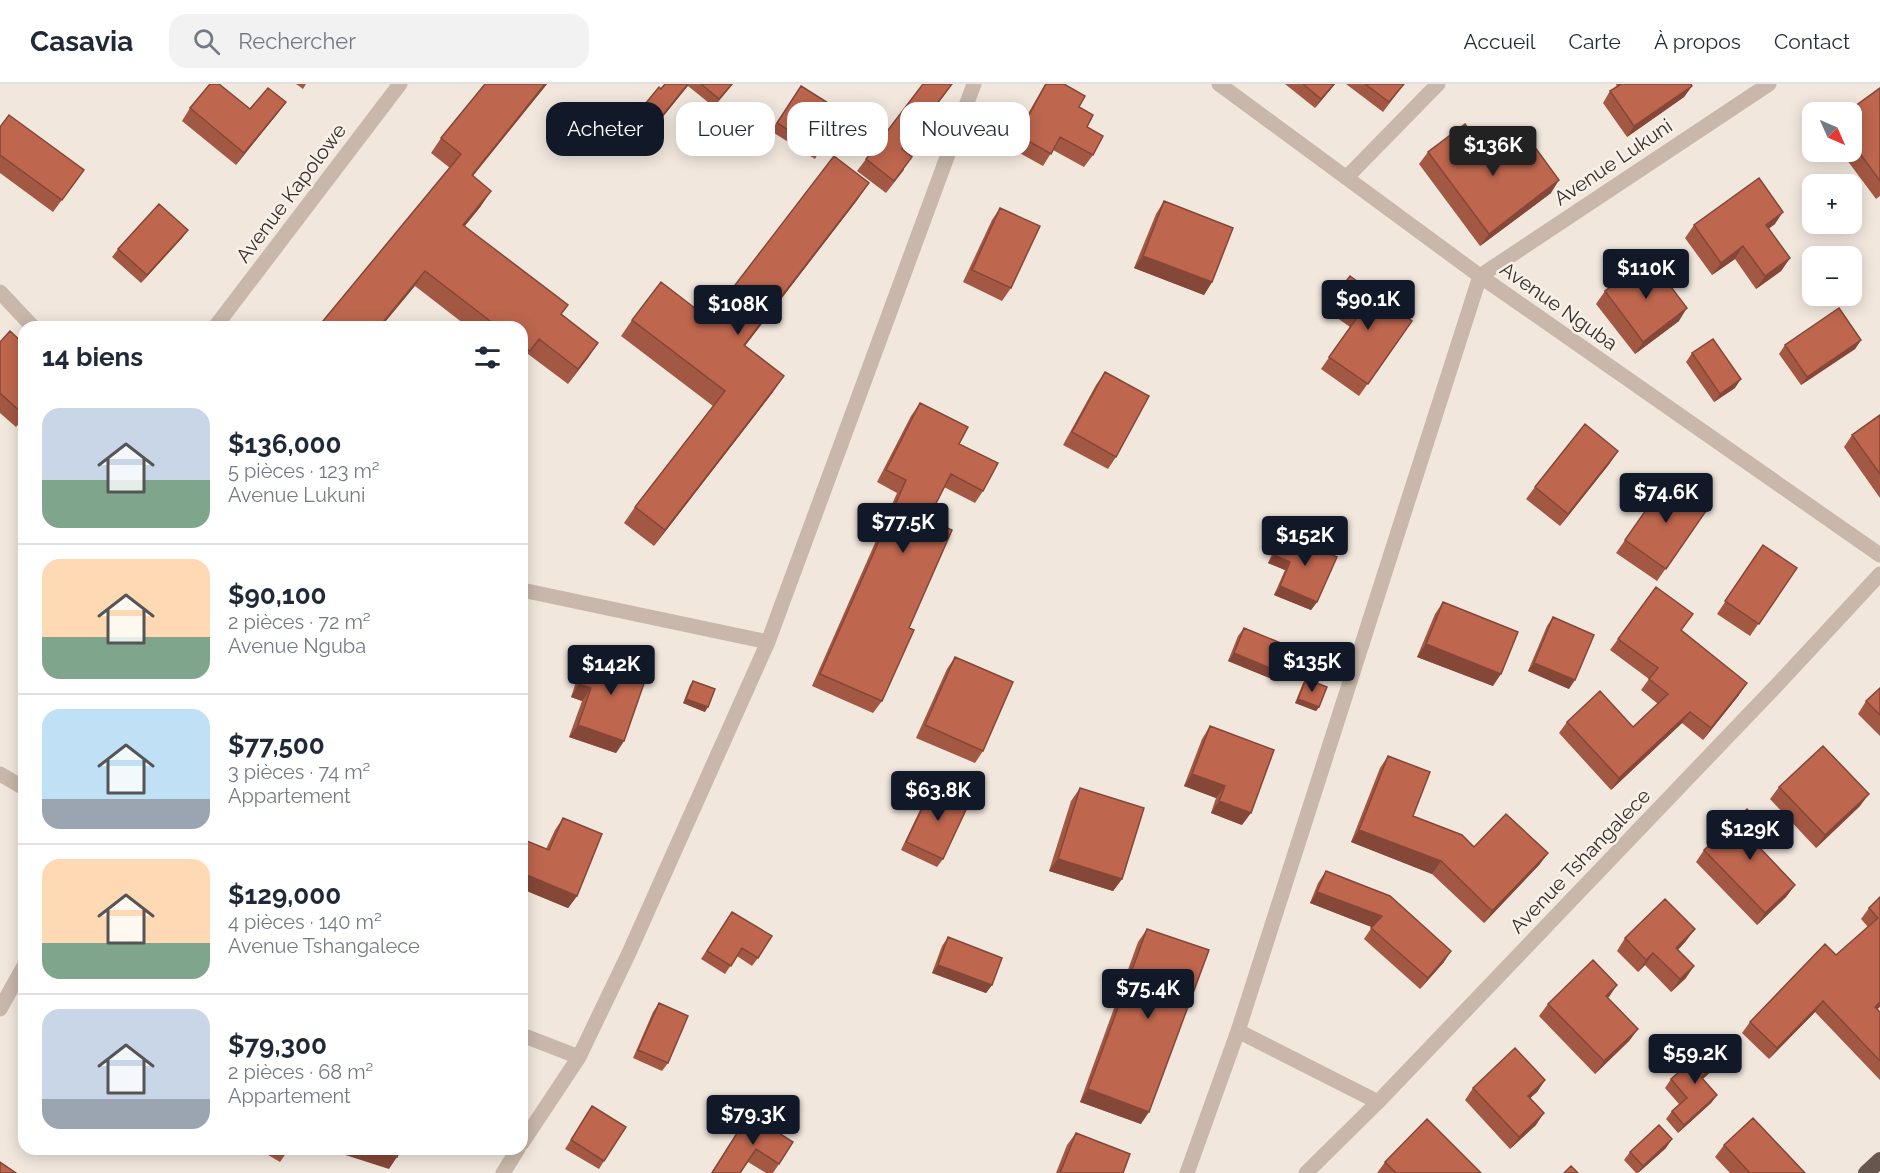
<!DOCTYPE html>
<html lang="fr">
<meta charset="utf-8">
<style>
body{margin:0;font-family:Raleway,sans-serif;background:#f2f2f3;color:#1f2937;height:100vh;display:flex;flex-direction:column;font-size:22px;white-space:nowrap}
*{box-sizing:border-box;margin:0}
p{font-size:20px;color:#747a83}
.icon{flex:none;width:33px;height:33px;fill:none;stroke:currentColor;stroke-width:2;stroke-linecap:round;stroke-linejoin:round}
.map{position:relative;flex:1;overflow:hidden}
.panel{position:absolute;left:18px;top:237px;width:510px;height:834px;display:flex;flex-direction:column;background:#fff;border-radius:18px;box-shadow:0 3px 15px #0003}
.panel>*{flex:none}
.guide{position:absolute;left:546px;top:18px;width:570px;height:54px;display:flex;gap:12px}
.needle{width:39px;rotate:135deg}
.fabs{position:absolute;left:1802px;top:18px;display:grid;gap:12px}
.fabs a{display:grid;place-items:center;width:60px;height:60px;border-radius:12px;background:#fff;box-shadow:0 3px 15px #0003;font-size:30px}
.price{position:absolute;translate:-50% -51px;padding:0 14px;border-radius:6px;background:#111827;color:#fff;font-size:20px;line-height:39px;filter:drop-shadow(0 2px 3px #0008)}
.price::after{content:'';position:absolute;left:50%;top:36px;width:18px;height:14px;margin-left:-9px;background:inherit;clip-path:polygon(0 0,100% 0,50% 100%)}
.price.selected{background:#222;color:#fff}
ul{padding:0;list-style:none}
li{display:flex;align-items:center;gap:18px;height:150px;padding:0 24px}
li+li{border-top:2px solid #e0e1e3}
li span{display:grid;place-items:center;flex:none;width:168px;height:120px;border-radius:18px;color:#555}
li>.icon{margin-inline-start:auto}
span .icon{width:72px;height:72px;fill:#fffc;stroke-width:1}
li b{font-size:26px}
h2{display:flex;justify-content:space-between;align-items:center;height:72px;padding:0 24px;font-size:26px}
.chip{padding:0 21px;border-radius:18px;background:#fff;box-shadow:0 3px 15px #0003;font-size:21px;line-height:54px}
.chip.selected{background:#111827;color:#fff}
header{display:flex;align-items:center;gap:36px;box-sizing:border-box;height:84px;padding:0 30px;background:#fff;border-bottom:2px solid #e0e1e3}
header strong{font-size:28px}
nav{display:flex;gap:33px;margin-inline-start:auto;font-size:21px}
.search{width:420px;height:54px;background:#f2f2f3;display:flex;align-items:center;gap:15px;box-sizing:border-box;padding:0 21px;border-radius:18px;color:#747a83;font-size:22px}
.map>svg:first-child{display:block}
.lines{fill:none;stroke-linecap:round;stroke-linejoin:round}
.minor{stroke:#c8b7aa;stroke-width:15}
.trunk{stroke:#66564e;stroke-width:16}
.wall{fill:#a35843}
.shaded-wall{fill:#854737}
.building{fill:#be664e;stroke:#854737;stroke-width:1.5}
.labels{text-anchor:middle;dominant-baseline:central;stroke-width:5;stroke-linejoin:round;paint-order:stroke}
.street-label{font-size:20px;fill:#362d29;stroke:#f8f1e9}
</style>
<header>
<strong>Casavia</strong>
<div class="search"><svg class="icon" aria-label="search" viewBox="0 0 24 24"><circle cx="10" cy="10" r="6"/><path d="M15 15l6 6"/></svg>Rechercher</div>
<nav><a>Accueil</a><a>Carte</a><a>À propos</a><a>Contact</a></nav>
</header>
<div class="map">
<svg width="1880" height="1089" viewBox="0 0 1880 1089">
<rect width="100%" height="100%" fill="#f1e7dd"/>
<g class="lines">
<path class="minor" d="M1219,0L1480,192L1880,471
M1346,94L1438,0
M0,208L33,243
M215,243L400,0
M522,506L768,558
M0,690L24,704
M0,925L24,882
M1238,947L1378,1018
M522,951L579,973
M522,1059L579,973L628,871L768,558L974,0
M503,1089L518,1065
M1187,1089L1238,947L1480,192L1769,0
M1306,1089L1378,1018L1777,601L1880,490"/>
<path class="trunk" d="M1866,1089L1880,1076"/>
</g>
<path class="wall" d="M296,0H306L303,5Z
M485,0H547L473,92L481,122L465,142L561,231L598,259L568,300L528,270L522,278V243H468L415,202L450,84L431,69L441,54Z
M665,0H733L714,23L688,2L657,40L641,26L646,19Z
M1045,0H1064L1079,23L1087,43L1093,71L1084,83L1053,66L1043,82L1009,63Z
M1285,0H1335L1315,24Z
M1346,0H1404L1383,28Z
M1616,0H1691L1692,2L1684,13L1627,53L1603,19L1610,7L1617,3Z
M801,2L820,66L815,75L771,47Z
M1880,4V112L1876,115L1841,68H1851V28Z
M945,10L902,66L904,86L886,109L857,87L866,75Z
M286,18L277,30L236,81L182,37L190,24L250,25Z
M0,43L84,86L53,128L0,89Z
M1428,68L1495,81L1551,109L1480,162L1419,80Z
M858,115L745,262L773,308L654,462L624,439L635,423L713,322L621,252L632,236L709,235Z
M1164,117L1212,198L1204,211L1134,184L1156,130Z
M1000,124L1011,204L1002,217L963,198L992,136Z
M1775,140L1768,145L1790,174L1781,187L1756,205L1735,175L1712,191L1685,154L1694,141Z
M182,154L141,199L112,173L118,165Z
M1350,192L1412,237L1359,312L1321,285L1350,243L1326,226Z
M1605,207L1679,237L1635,270L1596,220Z
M1861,256L1855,265L1801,301L1779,270L1785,261Z
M0,258L24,260V334L16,343L0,329Z
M1692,269L1735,304L1714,318L1686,278Z
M1105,288L1116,373L1108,385L1063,361L1096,301Z
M920,319L959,360L983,407L975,419L944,403L928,435L882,617L873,629L812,602L897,409L877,398L911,332Z
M1880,331V414L1844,363L1852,351Z
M1610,379L1560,442L1526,415L1535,403Z
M1667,396L1708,424L1657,497L1616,469Z
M1283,450L1317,518L1311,526L1274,511L1285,486L1268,479L1277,459Z
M1763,461L1797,484L1750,552L1717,530Z
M1656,503L1681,546L1739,611L1703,656L1682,639L1611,706L1559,649L1567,638L1633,643L1658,620L1641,606L1649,595L1610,566Z
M1443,518L1493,602L1417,573L1435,530Z
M1553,533L1569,605L1528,587L1547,542Z
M1244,544L1272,595L1228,577L1238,552Z
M591,568L624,657L616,669L569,653L582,617L571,613L582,580Z
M955,573L983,667L975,679L916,654L947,585Z
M1306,595L1319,623L1316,627L1295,619L1303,599Z
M693,597L705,628L683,619L690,601Z
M1880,604V652L1858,630L1866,617Z
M1210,642L1242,741L1211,729L1216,714L1184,702L1202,655Z
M1388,672L1413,732L1474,763L1548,769L1539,781L1484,839L1432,790L1351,758L1380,684Z
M934,700L943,775L937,783L901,766L928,709Z
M1779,703L1860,722L1816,764L1770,715Z
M1080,704L1122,795L1113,807L1049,787L1071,717Z
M563,734L577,812L568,824L522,805V755L546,765L555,746Z
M1772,750L1761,765L1795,801L1786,813L1757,841L1696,778L1704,766Z
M1326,787L1444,878L1420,905L1364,855L1372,843L1310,819L1318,799Z
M1880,813L1877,925L1880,928V996L1815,928L1769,975L1742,949L1750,938L1836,871L1868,843L1861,835L1869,824Z
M732,828L758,874L752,882L737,872L725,890L701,875Z
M1147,845L1141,1040L1080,1018L1138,858Z
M948,853L992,901L986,909L932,889L942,862Z
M1625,854L1686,857L1678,866L1686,894L1671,908L1645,881L1638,888L1617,867Z
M1608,914L1638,945L1629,957L1595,990L1539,932L1548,920Z
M659,919L668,979L662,987L633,974L653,928Z
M1715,984L1703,995L1717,1011L1711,1019L1678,1049L1666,1035L1672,1027L1679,1020L1665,1004L1671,995Z
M1545,996L1537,1008L1530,1014L1536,1041L1510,1065L1465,1016L1473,1004Z
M592,1022L604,1077L599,1085L565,1065Z
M749,1030L779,1080L773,1089H766L748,1078L740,1089H711Z
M1076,1049L1123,1089H1056L1067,1061Z
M1724,1061L1805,1089H1730L1715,1073Z
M1666,1064L1638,1089H1636L1624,1076L1630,1068Z
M258,1065H289L280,1078Z
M1385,1078L1481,1089H1377Z"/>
<path class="shaded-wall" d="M545,0H547L461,106L472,91Z
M688,0H689L657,40L662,32Z
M952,0L945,10L893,77L902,65Z
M1334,0H1335L1315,24L1321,15Z
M1692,2L1684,13L1627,53L1634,42Z
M286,18L277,30L236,81L244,69Z
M1559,96L1551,109L1480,162L1489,150Z
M869,99L858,115L733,277L744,261Z
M491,107L481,122L453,156L463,141Z
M1783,128L1775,140L1757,153L1766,141Z
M188,146L182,154L141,199L147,191Z
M1743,162L1735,175L1712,191L1721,179Z
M1143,172L1212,198L1204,211L1134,184Z
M1790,174L1781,187L1756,205L1765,192Z
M425,187L415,202L381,243H379Z
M1687,224L1679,237L1635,270L1643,258Z
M1861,256L1855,265L1801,301L1807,293Z
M598,259L588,274L568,300L578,285Z
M784,292L773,308L654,462L665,446Z
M1741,295L1735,304L1714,318L1720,310Z
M1618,367L1610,379L1560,442L1568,430Z
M1274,471L1290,478L1285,486L1268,479Z
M1280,502L1317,518L1311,526L1274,511Z
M1426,560L1501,590L1493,602L1417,573Z
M1234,569L1277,587L1272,595L1228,577Z
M1534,579L1575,596L1569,605L1528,587Z
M1747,599L1739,611L1703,656L1711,644Z
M579,600L591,604L582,617L571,613Z
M686,615L708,623L705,628L683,619Z
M1298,615L1319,623L1316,627L1295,619Z
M1690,628L1682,639L1611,706L1619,694Z
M578,641L624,657L616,669L569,653Z
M1192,690L1225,702L1216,714L1184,702Z
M1869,710L1860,722L1816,764L1825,751Z
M1219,717L1251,729L1242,741L1211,729Z
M1359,746L1441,777L1432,790L1351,758Z
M1772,750L1763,762L1750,775L1759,763Z
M1548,769L1539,781L1484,839L1492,827Z
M1058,775L1122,795L1113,807L1049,787Z
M522,789L577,812L568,824L522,805Z
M1795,801L1786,813L1757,841L1765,829Z
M1317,808L1382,832L1374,844L1310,819Z
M1695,845L1686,857L1668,876L1676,864Z
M1451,867L1444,878L1420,905L1428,894Z
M1653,869L1645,881L1638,888L1646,876Z
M938,881L992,901L986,909L932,889Z
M1694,882L1686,894L1671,908L1680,895Z
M1617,901L1609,913L1597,924L1606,912Z
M1823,917L1815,928L1769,975L1777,964Z
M1880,918V923L1867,934L1875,923Z
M1638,945L1629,957L1595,990L1604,977Z
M1721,976L1715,984L1695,1001L1701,993Z
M1545,996L1537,1008L1519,1024L1528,1012Z
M1088,1005L1149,1028L1141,1040L1080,1018Z
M1717,1011L1711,1019L1678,1049L1684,1041Z
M1544,1029L1536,1041L1510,1065L1519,1053Z
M1672,1055L1666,1064L1638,1089L1643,1082Z
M338,1065H374L397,1073L389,1085L336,1068Z"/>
<path class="building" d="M210,0H219L250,25L268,4L286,18L244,69L190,24Z
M485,0H545L472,91L491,107L463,141L568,221L561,230L598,259L578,285L539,255L530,267L522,261V243H498L425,187L379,243H318L461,70L441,54Z
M665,0H688L662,32L646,19L659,3L661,5Z
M701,0H732L719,15Z
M923,0H952L902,65L912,73L894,97L866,75Z
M1046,0H1064L1085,12L1079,23L1093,31L1087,43L1103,52L1093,71L1060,53L1051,70L1018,51Z
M1303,0H1334L1321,15Z
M1365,0H1404L1389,18Z
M1621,0H1691L1692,2L1634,42L1610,7Z
M801,2L844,29L820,66L777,39Z
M1880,4V97L1851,57V28H1847Z
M9,31L84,86L62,116L0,71V43Z
M1465,40L1495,81L1529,55L1559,96L1489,150L1428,68Z
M834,72L869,99L744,261L784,292L665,446L635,423L725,307L632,236L661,198L709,235Z
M1759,94L1783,128L1766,141L1790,174L1765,192L1743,162L1721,179L1694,141Z
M1164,117L1233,144L1212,198L1143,172Z
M159,120L188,146L147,191L118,165Z
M1000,124L1040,142L1011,204L972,186Z
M1649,174L1687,224L1643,258L1605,207Z
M1350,192L1412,237L1368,300L1329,273L1359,231L1334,213Z
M1839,224L1861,256L1807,293L1785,261Z
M10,247L24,260V331L0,309V258Z
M1713,255L1741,295L1720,310L1692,269Z
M1105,288L1149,312L1116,373L1072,348Z
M920,319L968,343L959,360L998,379L983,407L951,390L928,435L952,446L909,544L914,546L882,617L820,590L906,396L886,386Z
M1880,331V390L1852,351Z
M1585,340L1618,367L1568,430L1535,403Z
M1667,396L1708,424L1666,485L1625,456Z
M1283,450L1337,473L1317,518L1280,502L1290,478L1274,471Z
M1763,461L1797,484L1759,540L1725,517Z
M1656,503L1693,530L1681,546L1747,599L1711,644L1690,628L1619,694L1567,638L1600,607L1633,643L1668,610L1649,595L1658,584L1618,555Z
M1443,518L1518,548L1501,590L1426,560Z
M1553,533L1594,551L1575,596L1534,579Z
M1244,544L1288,562L1277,587L1234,569Z
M591,568L648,588L624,657L578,641L591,604L579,600Z
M955,573L1013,598L983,667L925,641Z
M1306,595L1327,603L1319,623L1298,615Z
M693,597L715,605L708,623L686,615Z
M1880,604V631L1866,617Z
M1210,642L1274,666L1251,729L1219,717L1225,702L1192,690Z
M1823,662L1869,710L1825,751L1779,703Z
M1388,672L1430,688L1413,732L1462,751L1474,763L1506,730L1548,769L1492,827L1441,777L1359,746Z
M934,700L970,717L943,775L906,758Z
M1080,704L1144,724L1122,795L1058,775Z
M1747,725L1772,750L1759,763L1795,801L1765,829L1704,766Z
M563,734L602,750L577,812L522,789V755L549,766Z
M1326,787L1390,812L1451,867L1428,894L1371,844L1382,832L1317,808Z
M1880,813V918L1875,923L1880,928V977L1823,917L1777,964L1750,938L1825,860L1836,871L1878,834L1869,824Z
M1665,815L1695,845L1676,864L1694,882L1680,895L1653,869L1646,876L1625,854Z
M732,828L772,852L758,874L742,864L731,882L707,867Z
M1147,845L1209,866L1149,1028L1088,1005Z
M948,853L1002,874L992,901L938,881Z
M1593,876L1617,901L1606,912L1638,945L1604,977L1548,920Z
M659,919L688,932L668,979L638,966Z
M1708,962L1721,976L1701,993L1717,1011L1684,1041L1672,1027L1687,1014L1671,995Z
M1515,964L1545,996L1528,1012L1544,1029L1519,1053L1473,1004Z
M592,1022L626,1043L604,1077L571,1056Z
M749,1030L793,1058L779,1080L756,1065L740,1089H712Z
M1753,1034L1805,1089H1750L1724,1061Z
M1427,1035L1481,1089H1396L1385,1078Z
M1659,1041L1672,1055L1643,1082L1630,1068Z
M1076,1049L1130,1070L1123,1089H1060Z
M374,1065H400L397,1073Z
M0,1078L16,1089H0Z
M1571,1082L1578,1089H1564Z"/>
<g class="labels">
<g class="street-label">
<text transform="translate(1613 78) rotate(-34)">Avenue Lukuni</text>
<text transform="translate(291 109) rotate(-53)">Avenue Kapolowe</text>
<text transform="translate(1559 222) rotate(35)">Avenue Nguba</text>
<text transform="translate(1580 777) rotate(-46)">Avenue Tshangalece</text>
</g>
</g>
</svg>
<div class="fabs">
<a><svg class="needle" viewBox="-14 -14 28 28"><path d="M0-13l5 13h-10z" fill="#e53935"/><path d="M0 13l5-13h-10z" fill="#747a83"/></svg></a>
<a>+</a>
<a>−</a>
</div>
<b class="price selected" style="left:1493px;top:93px">$136K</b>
<b class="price" style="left:1646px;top:216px">$110K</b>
<b class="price" style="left:1368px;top:247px">$90.1K</b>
<b class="price" style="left:738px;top:252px">$108K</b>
<b class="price" style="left:1666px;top:440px">$74.6K</b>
<b class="price" style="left:903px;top:470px">$77.5K</b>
<b class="price" style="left:1305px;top:483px">$152K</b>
<b class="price" style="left:1312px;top:609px">$135K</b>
<b class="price" style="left:611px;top:612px">$142K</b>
<b class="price" style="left:938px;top:738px">$63.8K</b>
<b class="price" style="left:1750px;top:777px">$129K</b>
<b class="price" style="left:1148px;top:936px">$75.4K</b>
<b class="price" style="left:1695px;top:1001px">$59.2K</b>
<b class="price" style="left:753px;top:1062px">$79.3K</b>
<div class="guide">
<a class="chip selected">Acheter</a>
<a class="chip">Louer</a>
<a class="chip">Filtres</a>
<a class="chip">Nouveau</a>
</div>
<section class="panel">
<h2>14 biens<svg class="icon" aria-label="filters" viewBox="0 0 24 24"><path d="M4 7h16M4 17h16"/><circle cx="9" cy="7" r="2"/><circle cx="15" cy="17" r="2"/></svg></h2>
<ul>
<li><span style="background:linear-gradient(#c9d6e8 60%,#7fa58c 0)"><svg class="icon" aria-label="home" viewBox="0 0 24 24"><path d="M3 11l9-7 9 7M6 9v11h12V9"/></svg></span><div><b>$136,000</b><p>5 pièces · 123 m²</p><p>Avenue Lukuni</p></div></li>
<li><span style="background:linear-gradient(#ffd9b3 65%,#7fa58c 0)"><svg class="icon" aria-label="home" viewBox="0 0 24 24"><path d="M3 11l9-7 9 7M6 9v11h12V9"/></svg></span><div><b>$90,100</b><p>2 pièces · 72 m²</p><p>Avenue Nguba</p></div></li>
<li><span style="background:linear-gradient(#bfe0f5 75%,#9aa5b1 0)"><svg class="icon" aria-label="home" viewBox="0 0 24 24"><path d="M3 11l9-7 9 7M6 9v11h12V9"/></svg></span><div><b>$77,500</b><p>3 pièces · 74 m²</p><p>Appartement</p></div></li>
<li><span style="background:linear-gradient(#ffd9b3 70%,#7fa58c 0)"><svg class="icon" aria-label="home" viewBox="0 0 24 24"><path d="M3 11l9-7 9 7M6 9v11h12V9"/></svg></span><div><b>$129,000</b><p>4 pièces · 140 m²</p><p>Avenue Tshangalece</p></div></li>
<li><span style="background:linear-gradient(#c9d6e8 75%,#9aa5b1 0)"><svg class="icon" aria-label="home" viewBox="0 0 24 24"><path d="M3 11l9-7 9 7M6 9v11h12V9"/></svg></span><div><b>$79,300</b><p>2 pièces · 68 m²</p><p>Appartement</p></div></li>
</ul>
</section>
</div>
